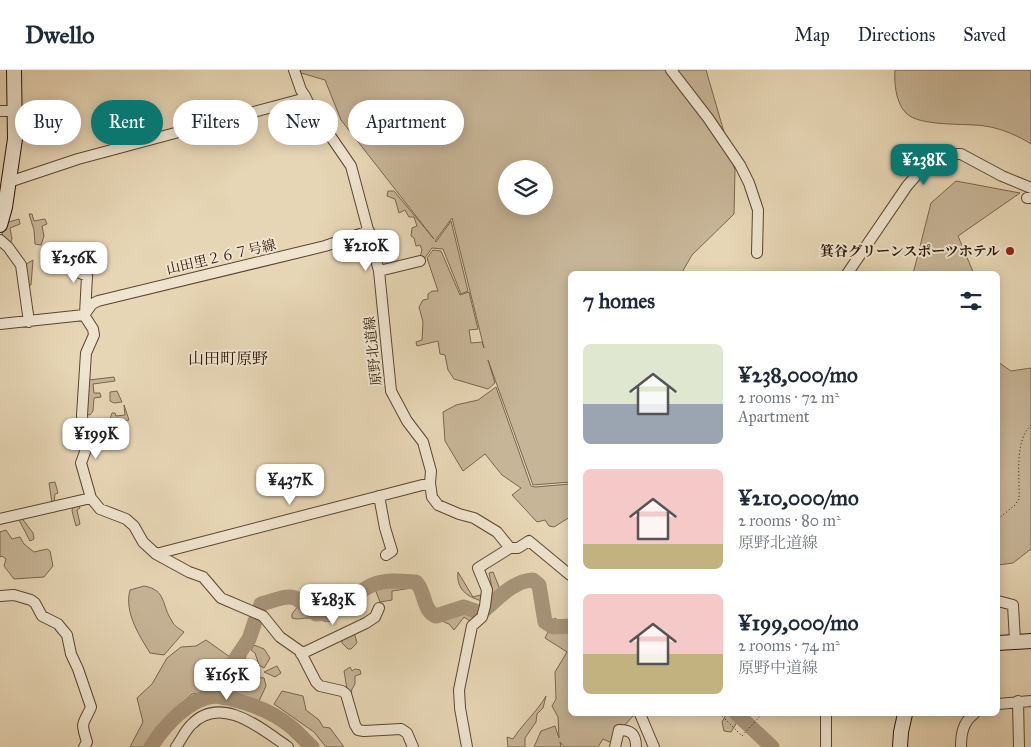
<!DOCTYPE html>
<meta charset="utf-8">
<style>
body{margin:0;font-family:"IM FELL Great Primer","Noto Serif JP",serif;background:#f2f2f3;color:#1f2937;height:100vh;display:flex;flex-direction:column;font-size:19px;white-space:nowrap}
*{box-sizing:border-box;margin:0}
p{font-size:16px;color:#747a83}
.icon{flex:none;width:28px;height:28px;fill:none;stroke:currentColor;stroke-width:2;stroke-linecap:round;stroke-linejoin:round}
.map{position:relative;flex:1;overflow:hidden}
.side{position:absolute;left:568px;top:201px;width:432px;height:445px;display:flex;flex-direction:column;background:#fff;border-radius:8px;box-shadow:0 2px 12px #0003}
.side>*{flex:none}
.banner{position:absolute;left:15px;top:30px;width:475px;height:45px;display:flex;gap:10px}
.buttons{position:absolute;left:498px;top:90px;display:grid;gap:10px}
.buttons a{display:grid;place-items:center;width:55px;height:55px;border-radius:50%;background:#fff;box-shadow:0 2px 12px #0003;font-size:25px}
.price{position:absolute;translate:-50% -42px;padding:0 11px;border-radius:10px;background:#fff;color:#222;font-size:16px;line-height:32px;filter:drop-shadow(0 1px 2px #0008)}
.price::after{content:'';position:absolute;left:50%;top:30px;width:15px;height:11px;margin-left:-8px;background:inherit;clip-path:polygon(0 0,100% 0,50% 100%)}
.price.current{background:#0f766e;color:#fff}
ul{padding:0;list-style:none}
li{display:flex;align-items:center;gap:15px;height:125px;padding:0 15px}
li span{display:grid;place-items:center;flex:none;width:140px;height:100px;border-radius:8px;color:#555}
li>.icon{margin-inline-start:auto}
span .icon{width:60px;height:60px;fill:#fffc;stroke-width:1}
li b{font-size:21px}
h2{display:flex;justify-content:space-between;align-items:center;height:60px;padding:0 15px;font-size:21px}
.chip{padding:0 18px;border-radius:22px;background:#fff;box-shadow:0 2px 12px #0003;font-size:18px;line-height:45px}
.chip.current{background:#0f766e;color:#fff}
header{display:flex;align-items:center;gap:30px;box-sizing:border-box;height:70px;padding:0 25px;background:#fff;border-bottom:1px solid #e0e1e3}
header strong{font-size:24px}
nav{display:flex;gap:28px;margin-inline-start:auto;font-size:18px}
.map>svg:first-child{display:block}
.green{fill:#c7b597;stroke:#7a654e;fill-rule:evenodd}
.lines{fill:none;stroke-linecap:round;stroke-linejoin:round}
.river{stroke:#a79479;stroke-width:15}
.street-casing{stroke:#5b4530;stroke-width:12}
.secondary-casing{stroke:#2c1504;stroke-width:16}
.path{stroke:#2c1504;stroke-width:1;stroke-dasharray:1 2.5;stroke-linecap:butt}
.street{stroke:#efe4cf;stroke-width:10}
.secondary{stroke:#efe4cf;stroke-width:14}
.poi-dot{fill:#8f2418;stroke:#efe4cf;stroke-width:2}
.labels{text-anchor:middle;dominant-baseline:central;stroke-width:4;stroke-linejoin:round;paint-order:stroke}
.poi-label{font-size:14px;font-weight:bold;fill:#2c1504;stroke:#efe4cf;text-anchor:end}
.street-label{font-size:14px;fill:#2c1504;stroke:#efe4cf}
.quarter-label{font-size:16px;fill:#2c1504;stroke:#efe4cf}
</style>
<header>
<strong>Dwello</strong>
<nav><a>Map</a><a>Directions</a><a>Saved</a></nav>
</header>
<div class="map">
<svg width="1031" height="677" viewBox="0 0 1031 677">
<rect width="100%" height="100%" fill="#e7d6b5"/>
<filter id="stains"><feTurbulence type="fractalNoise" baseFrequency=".004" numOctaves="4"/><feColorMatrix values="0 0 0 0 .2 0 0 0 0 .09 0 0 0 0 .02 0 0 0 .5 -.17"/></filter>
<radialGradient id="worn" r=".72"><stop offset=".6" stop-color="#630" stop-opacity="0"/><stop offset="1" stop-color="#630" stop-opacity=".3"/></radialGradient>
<path class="green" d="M300,0H706L735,100L734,144L692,185L681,204H570V412L533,415L488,290L495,313L488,319L454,309L448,300L445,285L440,284L438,271L417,276L416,272L422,270L423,252L419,237L423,230L428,229V224L432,221H438L427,188L433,180L441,181L460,225L469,222L478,259L469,260L471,273L482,272L484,278L452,148L435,171L436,172L451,151L468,221L461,224L443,179L432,178L424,189L419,190L422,180L420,175L416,176L414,168L411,166L412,158L417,156L414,147H409L405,140L399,143L395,129L387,126L388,121H394L434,169L341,50L325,10L301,3ZM506,99H544V136H506Z
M895,0H1031V74C1019,66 1000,58 985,56C967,53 919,57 906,43C896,33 894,14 895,0Z
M956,111L1020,123L958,166L974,204H913L931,133Z
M29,144H32L34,151L45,149L47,154L42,156L44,166L41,175L35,174L34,160Z
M19,149L20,154L10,158L12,169L9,176L1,168L5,153Z
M33,190L31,215L25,217L23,196Z
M998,292L1011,301L1031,298V479L1013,493L998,495Z
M114,307L115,311L93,314L94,323H100L101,327L94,328L93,341L90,345L85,344L89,310Z
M496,317L531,416L535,417L570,414V447L554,457L549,456L545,450L537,452L512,425L521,418L502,405L485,384L463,401L445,371L443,342L456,335L478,330Z
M117,321L122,332L114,333L110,331V322Z
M124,335L129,350L111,353L110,349L112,343H115L116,346L125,345Z
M55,412L58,423L55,424L54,432L52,433L49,413Z
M73,435H79L80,438L77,440L80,454L76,456L72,441Z
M21,447L33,463L34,469L30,471L18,448Z
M6,460L12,469L20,467L24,474L34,482L47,479L50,481L53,496L44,507L14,509L4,496L6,489L2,486L0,487V462Z
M458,502L473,527L484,524L482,531C467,527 456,519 458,502Z
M493,502L499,517L498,522L512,511L520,510L522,517L487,543L489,520L492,518L489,503Z
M402,508L407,509L412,518L392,521V530L380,532L375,519L369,521L373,515H377L380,519L386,517L387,512H401Z
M144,516C167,520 161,535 172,551C174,556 180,559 184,562L164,585L150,583C139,565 124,542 130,520Z
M462,534L473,536L480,541L473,553L464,547L454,560L449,554L437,549L439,543Z
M298,536L305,537L315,545H331L333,551C324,553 317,548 309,548C302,548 298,550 292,548V544Z
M555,548L560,552L570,550V644H635L623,657L612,673L603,669L598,677H564L560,672L561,677H534L541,661L555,656L559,668L558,647L552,636L556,629L555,602L567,582L545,568Z
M354,562L357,573L351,579H348L342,573V568Z
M251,569L241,603L230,607C230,594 243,580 251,569Z
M206,570L230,587L213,622L192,624L158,655L145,677H130L143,652L137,628L152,614L167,588L181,577L196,576Z
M254,575L264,579L270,588L264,598L259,595L255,583L251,580Z
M277,596L281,603L275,607L264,602Z
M350,597L352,601L355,599L360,600L361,604L355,606V614L352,619L351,624L348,625L344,601Z
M247,606L264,608L266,616L259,631L240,626L229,616L235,607Z
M282,621L303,626L306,640L319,650L323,657L330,658L344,677H326L314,662L274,634Z
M546,626L543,638L537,644L536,652L525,668V677H508L507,667L513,669C523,653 537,642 546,626Z
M724,644H742L731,662L724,661L722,652L726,645Z"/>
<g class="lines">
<path class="river" d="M215,626L225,611L230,597L249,569L261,534C293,525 290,521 316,544C345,542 350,525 372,515C386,509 402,511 416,512C426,522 422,540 436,546L464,537L481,543C497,530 512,511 533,510L539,515L545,552L553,557L570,556
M737,644L772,677
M151,677C164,656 189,628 215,626C219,626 223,628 227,628C249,633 272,641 290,656C298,662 304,670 312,677"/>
<g class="street-casing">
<path id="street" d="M294,0L301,20L305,26L320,57L329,64L351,96L379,201L391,321L407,351L423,372L431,401L430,413L432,427L438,435L459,444L474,448L497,462L510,478L478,498L487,520L485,536L482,547L472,556L459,620L460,638L467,677
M671,0L708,48L740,95L749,113L758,140L757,183
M0,41H14
M9,112L78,89L306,28
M1027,128H1031
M0,170L8,177L21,195L29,252
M68,191L70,199L87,206L85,244
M379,201L420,191
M847,204L907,116L920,101L933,90L954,84H961L1002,106L1031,118
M84,245L92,234L98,231L325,176L369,161
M0,254L84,245L93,259L94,265L86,283L82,345L85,382L81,393L91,428L100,439L126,449L134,456L143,472L156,484L189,502L203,507L221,528L263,546L280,567L300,581L316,612L320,616L342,621L346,624L355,655L358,660L364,661L401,659L407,663L413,677
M379,426L385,458L392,481L386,485
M0,449L91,428
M510,478H518L529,471L570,505
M156,484L430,413
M0,526L14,525L31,530L35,533L42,546L58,554L62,559L67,565L71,584L78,599L91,637C83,656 80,650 87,672L84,677
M998,531L1013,535L1015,571
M301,584L366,553L375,547L379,538
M1018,631L1019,677
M998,634L1031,631
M640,644L654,677
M176,677C181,670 185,661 191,655C221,623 263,660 288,677
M615,677L619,660C631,660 636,664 636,677
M826,677V644
M961,677C961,664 963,652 974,644"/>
</g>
<g class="secondary-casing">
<path id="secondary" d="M0,155L5,137L15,69L14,0
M998,573L1031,571
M900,677L901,662L905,644"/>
</g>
<path class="path" d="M998,449L1015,435L1019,429C1020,406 1014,372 1031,355
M720,644L742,666L762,644"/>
<use href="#street" class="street"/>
<use href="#secondary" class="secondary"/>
</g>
<circle class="poi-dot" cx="1010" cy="181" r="5"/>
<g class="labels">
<g class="poi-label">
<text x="1000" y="181">箕谷グリーンスポーツホテル</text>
</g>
<g class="street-label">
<text transform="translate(221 187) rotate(-13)">山田里２６７号線</text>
<text transform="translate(373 281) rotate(-96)">原野北道線</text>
</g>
<g class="quarter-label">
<text x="228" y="288">山田町原野</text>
</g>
</g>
<rect width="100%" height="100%" filter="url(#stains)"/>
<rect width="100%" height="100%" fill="url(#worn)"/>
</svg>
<div class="buttons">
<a><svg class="icon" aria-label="layers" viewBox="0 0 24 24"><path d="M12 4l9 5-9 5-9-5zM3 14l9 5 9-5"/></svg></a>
</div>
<b class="price current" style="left:924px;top:116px">¥238K</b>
<b class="price" style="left:366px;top:202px">¥210K</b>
<b class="price" style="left:74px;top:214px">¥256K</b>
<b class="price" style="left:96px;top:390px">¥199K</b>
<b class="price" style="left:290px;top:436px">¥437K</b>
<b class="price" style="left:333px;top:556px">¥283K</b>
<b class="price" style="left:227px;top:631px">¥165K</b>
<div class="banner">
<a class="chip">Buy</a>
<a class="chip current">Rent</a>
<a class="chip">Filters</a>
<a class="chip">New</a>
<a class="chip">Apartment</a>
</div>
<section class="side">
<h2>7 homes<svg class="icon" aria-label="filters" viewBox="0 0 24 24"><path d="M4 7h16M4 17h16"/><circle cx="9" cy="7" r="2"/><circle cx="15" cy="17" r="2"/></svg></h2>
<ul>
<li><span style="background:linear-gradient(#dfe7d0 60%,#9aa5b1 0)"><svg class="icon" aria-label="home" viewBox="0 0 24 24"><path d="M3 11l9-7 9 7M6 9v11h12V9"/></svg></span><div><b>¥238,000/mo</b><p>2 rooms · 72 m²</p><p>Apartment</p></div></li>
<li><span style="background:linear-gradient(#f6c9c9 75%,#c2b280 0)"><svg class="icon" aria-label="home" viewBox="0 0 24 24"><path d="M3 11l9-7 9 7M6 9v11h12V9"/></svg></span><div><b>¥210,000/mo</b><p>2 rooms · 80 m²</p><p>原野北道線</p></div></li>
<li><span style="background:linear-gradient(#f6c9c9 60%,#c2b280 0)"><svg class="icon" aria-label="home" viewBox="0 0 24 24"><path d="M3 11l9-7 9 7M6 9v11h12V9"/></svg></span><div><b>¥199,000/mo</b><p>2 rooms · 74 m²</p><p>原野中道線</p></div></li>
</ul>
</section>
</div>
